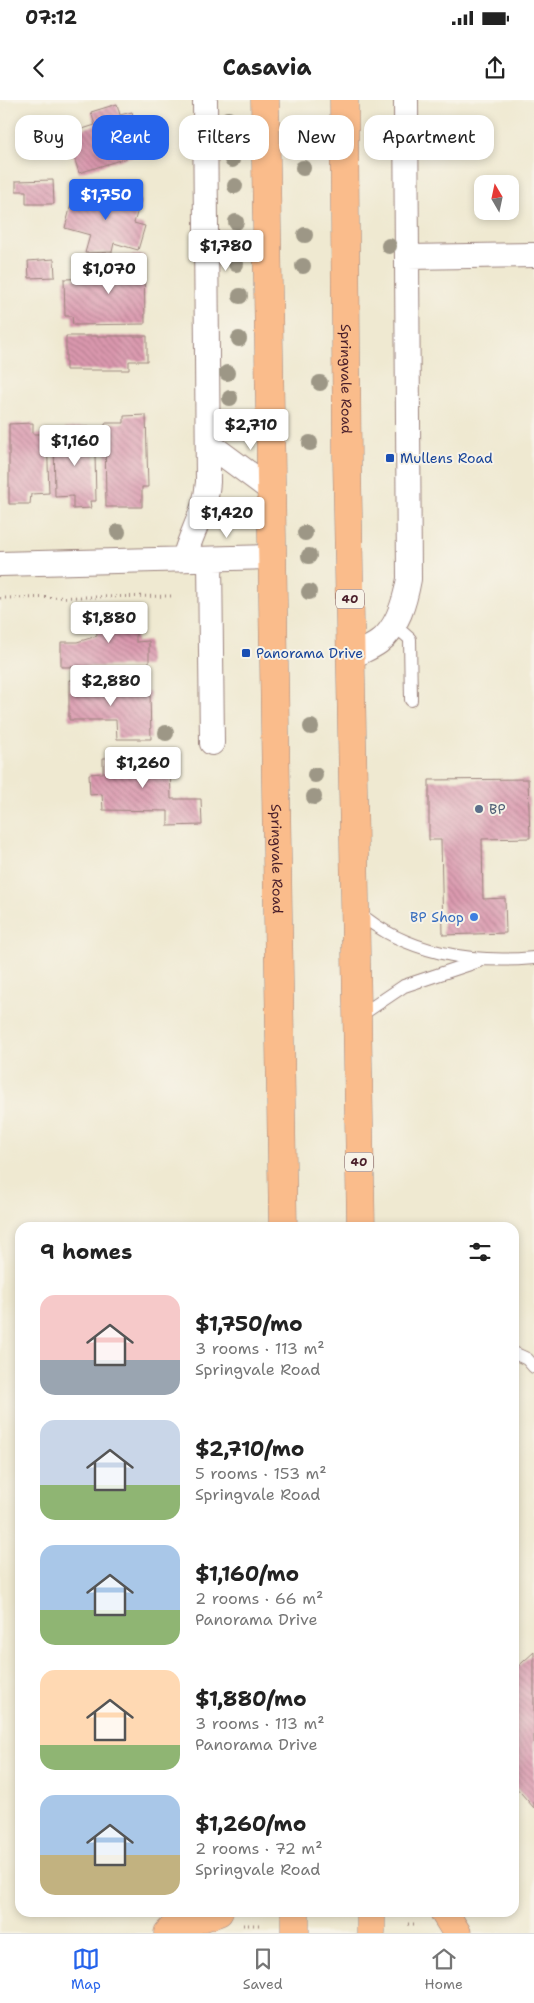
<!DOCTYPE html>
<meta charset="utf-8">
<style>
body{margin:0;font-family:"Shantell Sans",sans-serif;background:#f2f2f2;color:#222;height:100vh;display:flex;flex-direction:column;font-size:19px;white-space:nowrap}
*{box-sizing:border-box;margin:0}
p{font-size:16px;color:#767676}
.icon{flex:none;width:28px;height:28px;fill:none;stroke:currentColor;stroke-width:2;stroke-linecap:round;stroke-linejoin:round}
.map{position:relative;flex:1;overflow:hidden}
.sheet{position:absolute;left:15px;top:1122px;width:504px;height:695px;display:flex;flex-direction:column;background:#fff;border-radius:15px;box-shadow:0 2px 8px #0003}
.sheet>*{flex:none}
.banner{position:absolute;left:15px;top:15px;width:505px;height:45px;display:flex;gap:10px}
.needle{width:32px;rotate:351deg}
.fabs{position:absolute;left:474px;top:75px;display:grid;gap:10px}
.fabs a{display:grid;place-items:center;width:45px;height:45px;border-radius:10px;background:#fff;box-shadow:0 2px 8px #0003;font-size:25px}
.price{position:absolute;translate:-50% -42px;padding:0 11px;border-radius:5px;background:#fff;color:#222;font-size:16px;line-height:32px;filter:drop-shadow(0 1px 2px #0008)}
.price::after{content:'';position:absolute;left:50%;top:30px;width:15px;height:11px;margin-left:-8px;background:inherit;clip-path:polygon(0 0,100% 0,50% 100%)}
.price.on{background:#2563eb;color:#fff}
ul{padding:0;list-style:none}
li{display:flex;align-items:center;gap:15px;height:125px;padding:0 25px}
li span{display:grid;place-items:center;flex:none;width:140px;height:100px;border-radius:15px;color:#555}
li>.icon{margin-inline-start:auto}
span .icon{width:60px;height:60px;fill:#fffc;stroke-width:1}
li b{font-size:21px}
h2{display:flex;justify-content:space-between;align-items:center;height:60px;padding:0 25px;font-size:21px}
.pill{padding:0 18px;border-radius:15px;background:#fff;box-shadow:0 2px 8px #0003;font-size:18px;line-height:45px}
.pill.on{background:#2563eb;color:#fff}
.status{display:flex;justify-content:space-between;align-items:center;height:35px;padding:0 25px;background:#fff;direction:ltr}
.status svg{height:14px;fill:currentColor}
header{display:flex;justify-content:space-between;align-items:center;height:65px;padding:0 25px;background:#fff;font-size:22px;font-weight:700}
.tabs{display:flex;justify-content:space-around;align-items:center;height:70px;border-top:1px solid #e0e0e0;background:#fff;font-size:14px;color:#767676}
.tabs a{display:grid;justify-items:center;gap:2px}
.tabs .on{color:#2563eb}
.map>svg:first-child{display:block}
.building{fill:url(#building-back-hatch)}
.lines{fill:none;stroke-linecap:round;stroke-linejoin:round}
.service-casing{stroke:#9c847e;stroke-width:14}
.minor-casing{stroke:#9c847e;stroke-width:26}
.trunk-casing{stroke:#9c847e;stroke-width:29}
.path{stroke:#9c847e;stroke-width:3;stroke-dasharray:1 4;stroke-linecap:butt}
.service{stroke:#fff;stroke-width:12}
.minor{stroke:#fff;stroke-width:24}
.trunk{stroke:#fabc8b;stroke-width:28}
.tree{fill:#9d9786}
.transit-dot{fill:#1a4fb4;stroke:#f7f3e8;stroke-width:2}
.service-dot{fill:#5c6f8a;stroke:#f7f3e8;stroke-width:2}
.shop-dot{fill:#3f7fe0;stroke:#f7f3e8;stroke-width:2}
.labels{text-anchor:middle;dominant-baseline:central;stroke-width:4;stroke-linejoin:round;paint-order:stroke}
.shield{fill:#f7f3e8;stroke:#7e5f64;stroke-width:1}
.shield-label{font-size:12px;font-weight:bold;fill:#4a1f2b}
.street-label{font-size:14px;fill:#4a1f2b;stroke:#f7f3e8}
.transit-label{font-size:14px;fill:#164399;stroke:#f7f3e8;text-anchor:start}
.service-label{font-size:14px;fill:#4e5e75;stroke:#f7f3e8;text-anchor:start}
.shop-label{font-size:14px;fill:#366cbe;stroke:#f7f3e8;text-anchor:end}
</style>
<div class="status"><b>07:12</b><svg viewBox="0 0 49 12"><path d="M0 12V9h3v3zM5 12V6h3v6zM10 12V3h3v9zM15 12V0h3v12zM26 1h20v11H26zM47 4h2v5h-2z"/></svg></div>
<header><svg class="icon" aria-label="back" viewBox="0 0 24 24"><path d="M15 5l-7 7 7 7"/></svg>Casavia<svg class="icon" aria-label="share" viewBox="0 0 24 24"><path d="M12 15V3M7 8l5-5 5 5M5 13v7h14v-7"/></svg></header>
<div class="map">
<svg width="534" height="1833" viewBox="0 0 534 1833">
<defs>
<pattern id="building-back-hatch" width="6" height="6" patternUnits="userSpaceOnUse" patternTransform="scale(1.25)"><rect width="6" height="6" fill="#da98ae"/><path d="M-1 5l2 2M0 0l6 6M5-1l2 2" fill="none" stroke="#b37b8e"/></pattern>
</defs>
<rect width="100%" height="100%" fill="#f7f3e8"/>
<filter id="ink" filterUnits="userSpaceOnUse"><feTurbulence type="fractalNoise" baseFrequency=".02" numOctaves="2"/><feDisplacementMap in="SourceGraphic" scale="10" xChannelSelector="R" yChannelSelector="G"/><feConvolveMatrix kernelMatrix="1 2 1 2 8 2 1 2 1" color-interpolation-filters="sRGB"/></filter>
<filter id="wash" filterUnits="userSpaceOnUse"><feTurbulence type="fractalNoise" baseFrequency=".0096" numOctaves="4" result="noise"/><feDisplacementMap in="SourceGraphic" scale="20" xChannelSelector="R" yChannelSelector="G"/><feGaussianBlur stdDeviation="1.12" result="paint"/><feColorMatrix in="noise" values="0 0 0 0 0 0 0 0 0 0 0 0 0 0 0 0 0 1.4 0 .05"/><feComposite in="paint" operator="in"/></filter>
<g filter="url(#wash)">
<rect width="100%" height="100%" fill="#efe9d1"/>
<g id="blocks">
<path class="building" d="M117,4L120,15L132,12L145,52L79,73L67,34L95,25L91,12Z
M53,80L54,104H26V91H16V81Z
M75,89L108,98L110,91L141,100L134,123L145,126L138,150L114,143L112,152L85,153L90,135L65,128Z
M144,155L145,224L73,225L72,216H65L64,179L108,178V156Z
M54,159L55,177L29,178L28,161Z
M66,236H147V261H129V270H66Z
M146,315L148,387H142V407H106L105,323H124V316Z
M33,323V334H47L49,393L31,394L30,404H9V324Z
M89,327L90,354H95L96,401H90L91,408L73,409V396L55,397L54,335H65V328Z
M136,509V542L149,541V566L61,567V542H77L97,536L95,511Z
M69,580H122V593L150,592L151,639H117L116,620H69Z
M170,657L171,699H201L202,725L168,726V711L103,710L102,694L90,695L89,674L103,673V658Z
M528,679L530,738L482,739L483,799L505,798L506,833L443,835L441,740H429V680Z
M534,1552V1708L514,1685V1570Z"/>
</g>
</g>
<g filter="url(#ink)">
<use href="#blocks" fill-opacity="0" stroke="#9c847e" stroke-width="1"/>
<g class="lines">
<g class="service-casing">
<path id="service" d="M394,525L410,539L411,600
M358,812C405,853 472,864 534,858
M358,917L404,886L479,861
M514,1253L527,1259L534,1267"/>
</g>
<g class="minor-casing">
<path id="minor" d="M408,157L534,155
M209,344L270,389
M184,459C191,432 206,411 208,382L205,0
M210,459L212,643
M0,464L272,457
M351,557C360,552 371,548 379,542C398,528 405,501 409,479L406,0"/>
</g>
<g class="trunk-casing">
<g id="trunk">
<path id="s1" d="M265,0L283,1128"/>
<path id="s2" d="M344,0L347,359L361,1128"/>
<path d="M295,1812V1833"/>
<path d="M371,1812V1833"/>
<path d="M444,1812L457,1833"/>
<path d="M168,1833L173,1828L219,1812"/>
</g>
</g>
<path class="path" d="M0,498L172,496
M408,1824H418
M243,1825H259"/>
<use href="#service" class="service"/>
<use href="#minor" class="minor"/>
<use href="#trunk" class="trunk"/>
</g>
<g class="tree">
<circle cx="228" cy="19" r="8"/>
<circle cx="232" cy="60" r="8"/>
<circle cx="303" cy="68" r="8"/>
<circle cx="235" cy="86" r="8"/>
<circle cx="236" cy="122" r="8"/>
<circle cx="305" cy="135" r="8"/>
<circle cx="389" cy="146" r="8"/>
<circle cx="236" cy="164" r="8"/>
<circle cx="303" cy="166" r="8"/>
<circle cx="240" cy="196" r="8"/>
<circle cx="239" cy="239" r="8"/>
<circle cx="227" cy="273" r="8"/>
<circle cx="320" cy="283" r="8"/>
<circle cx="230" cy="298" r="8"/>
<circle cx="234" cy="323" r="8"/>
<circle cx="310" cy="343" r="8"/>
<circle cx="118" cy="432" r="8"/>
<circle cx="305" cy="433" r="8"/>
<circle cx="309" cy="456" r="8"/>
<circle cx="309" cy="492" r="8"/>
<circle cx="311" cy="627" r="8"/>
<circle cx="166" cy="633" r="8"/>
<circle cx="315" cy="675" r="8"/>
<circle cx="314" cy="697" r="8"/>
</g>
</g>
<g class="transit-dot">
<rect x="385" y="353" width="10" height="10" rx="2.5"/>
<rect x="241" y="548" width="10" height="10" rx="2.5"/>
</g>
<circle class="service-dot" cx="479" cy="709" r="5"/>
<circle class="shop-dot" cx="474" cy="817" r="5"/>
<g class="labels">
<g class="shield">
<rect x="336" y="489.5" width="28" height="19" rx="4"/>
<rect x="345" y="1052.5" width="28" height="19" rx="4"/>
</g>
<g class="shield-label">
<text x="350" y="499">40</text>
<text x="359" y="1062">40</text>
</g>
<g class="street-label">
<text stroke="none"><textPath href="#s2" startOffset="279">Springvale Road</textPath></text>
<text stroke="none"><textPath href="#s1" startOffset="759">Springvale Road</textPath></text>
</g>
<g class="transit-label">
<text x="400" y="358">Mullens Road</text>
<text x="256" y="553">Panorama Drive</text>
</g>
<g class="service-label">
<text x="489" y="709">BP</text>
</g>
<g class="shop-label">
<text x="464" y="817">BP Shop</text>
</g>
</g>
</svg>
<div class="fabs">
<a><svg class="needle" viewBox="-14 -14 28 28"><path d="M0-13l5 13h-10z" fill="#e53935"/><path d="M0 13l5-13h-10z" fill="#767676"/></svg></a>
</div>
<b class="price on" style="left:106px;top:121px">$1,750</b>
<b class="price" style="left:226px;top:172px">$1,780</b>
<b class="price" style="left:109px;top:195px">$1,070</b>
<b class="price" style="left:251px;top:351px">$2,710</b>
<b class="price" style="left:75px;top:367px">$1,160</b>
<b class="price" style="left:227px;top:439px">$1,420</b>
<b class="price" style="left:109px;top:544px">$1,880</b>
<b class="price" style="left:111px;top:607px">$2,880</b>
<b class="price" style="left:143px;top:689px">$1,260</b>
<div class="banner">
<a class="pill">Buy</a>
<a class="pill on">Rent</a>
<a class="pill">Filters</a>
<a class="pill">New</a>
<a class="pill">Apartment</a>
</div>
<section class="sheet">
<h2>9 homes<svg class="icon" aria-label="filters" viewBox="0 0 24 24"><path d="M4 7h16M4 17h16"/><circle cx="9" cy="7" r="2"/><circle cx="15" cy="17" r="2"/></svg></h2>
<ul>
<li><span style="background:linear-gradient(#f6c9c9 65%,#9aa5b1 0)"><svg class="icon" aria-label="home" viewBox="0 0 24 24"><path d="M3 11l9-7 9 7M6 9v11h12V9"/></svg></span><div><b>$1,750/mo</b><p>3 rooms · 113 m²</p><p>Springvale Road</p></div></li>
<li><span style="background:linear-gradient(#c9d6e8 65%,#8fb573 0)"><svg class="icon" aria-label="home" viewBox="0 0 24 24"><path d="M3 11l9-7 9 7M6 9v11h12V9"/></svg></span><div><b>$2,710/mo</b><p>5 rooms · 153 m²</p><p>Springvale Road</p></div></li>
<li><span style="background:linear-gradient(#a9c7e8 65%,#8fb573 0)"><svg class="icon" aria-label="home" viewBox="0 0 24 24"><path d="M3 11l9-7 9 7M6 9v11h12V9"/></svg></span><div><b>$1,160/mo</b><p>2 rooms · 66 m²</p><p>Panorama Drive</p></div></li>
<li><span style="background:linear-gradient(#ffd9b3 75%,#8fb573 0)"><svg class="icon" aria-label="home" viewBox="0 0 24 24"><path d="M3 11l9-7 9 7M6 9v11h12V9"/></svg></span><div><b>$1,880/mo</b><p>3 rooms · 113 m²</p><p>Panorama Drive</p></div></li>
<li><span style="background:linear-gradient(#a9c7e8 60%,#c2b280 0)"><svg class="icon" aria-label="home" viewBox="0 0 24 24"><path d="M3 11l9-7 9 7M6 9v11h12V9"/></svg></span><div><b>$1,260/mo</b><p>2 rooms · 72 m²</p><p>Springvale Road</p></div></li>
</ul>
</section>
</div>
<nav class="tabs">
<a class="on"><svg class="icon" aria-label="map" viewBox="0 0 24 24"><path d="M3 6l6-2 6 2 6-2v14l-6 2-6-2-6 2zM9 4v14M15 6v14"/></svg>Map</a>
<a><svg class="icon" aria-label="saved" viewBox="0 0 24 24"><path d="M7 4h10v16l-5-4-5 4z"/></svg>Saved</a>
<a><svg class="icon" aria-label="home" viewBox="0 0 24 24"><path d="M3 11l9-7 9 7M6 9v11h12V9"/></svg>Home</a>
</nav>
